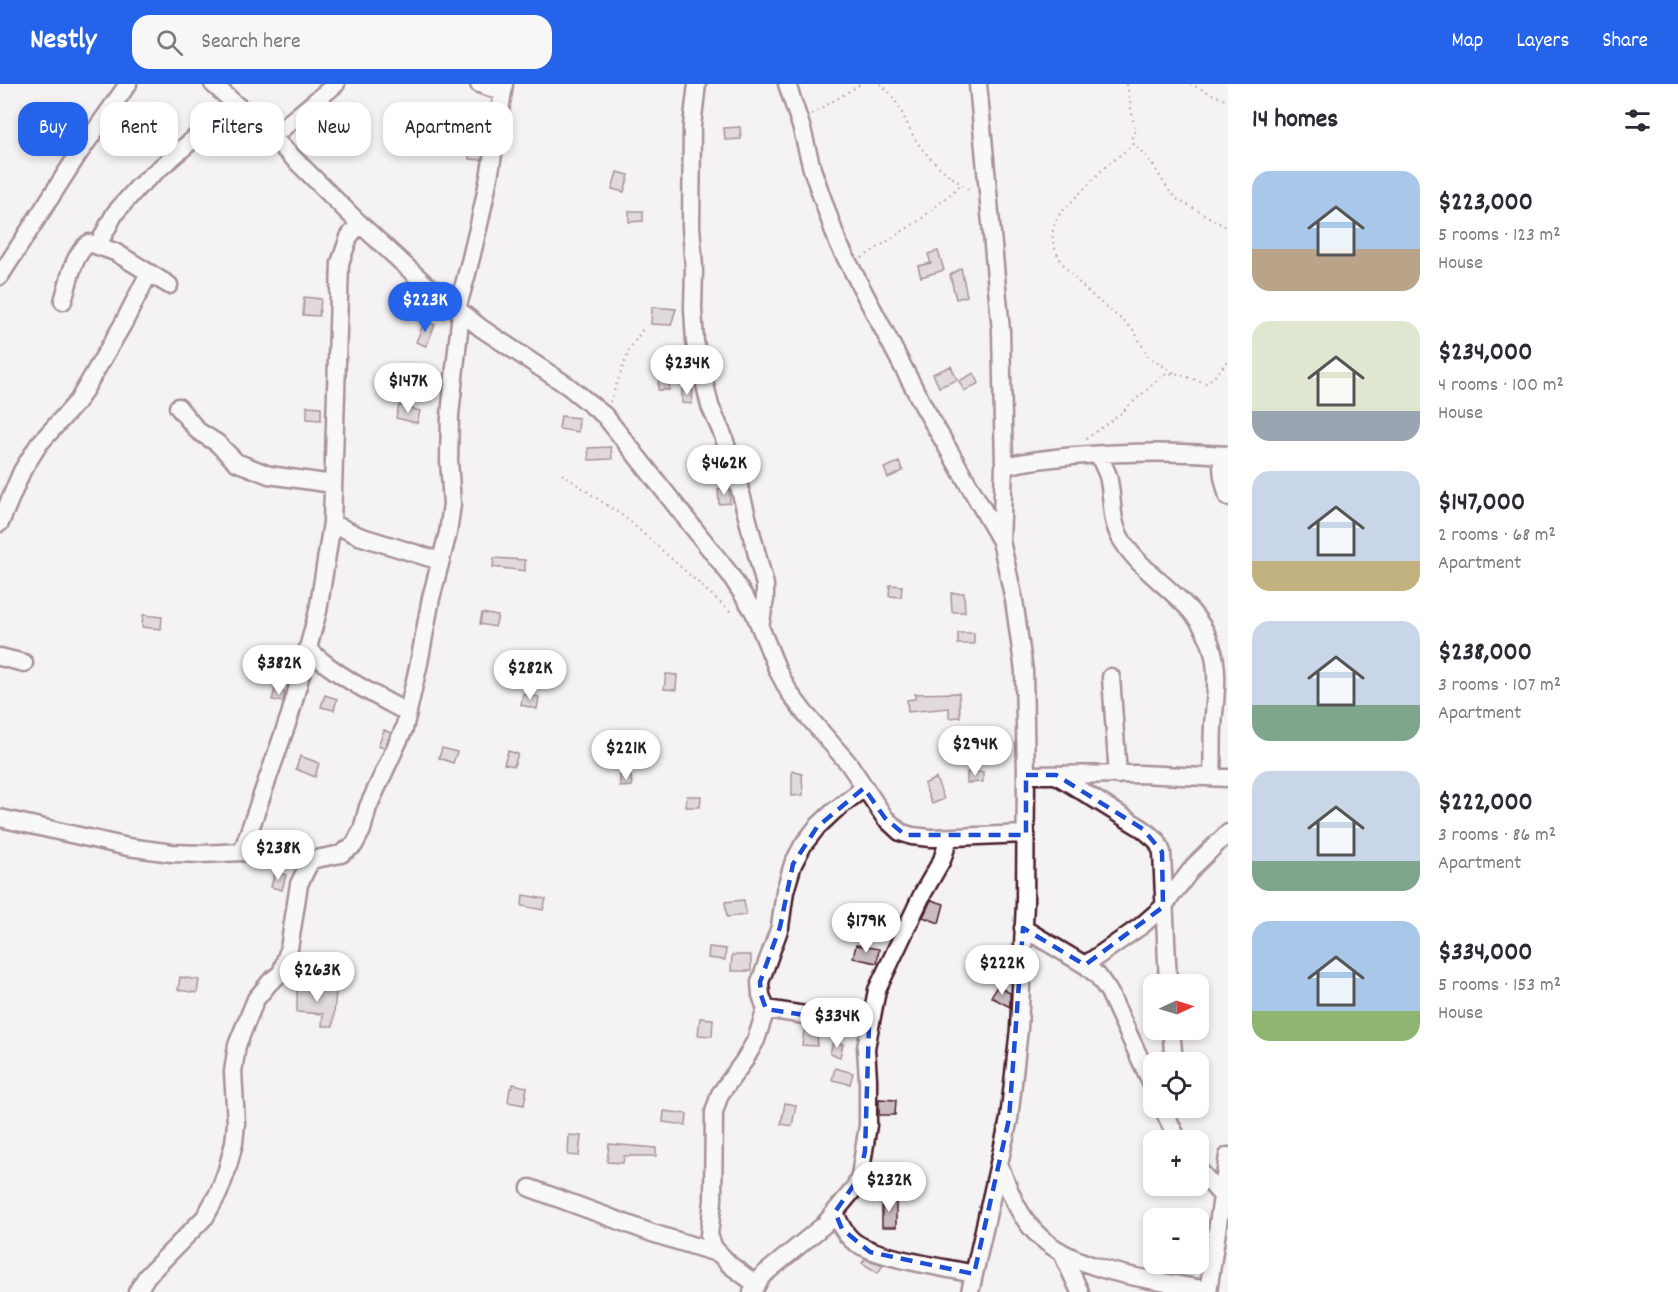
<!DOCTYPE html>
<meta charset="utf-8">
<style>
body{margin:0;font-family:Dekko,sans-serif;background:#f7f7f7;color:#2b2b33;height:100vh;display:flex;flex-direction:column;font-size:22px;white-space:nowrap}
*{box-sizing:border-box;margin:0}
p{font-size:20px;color:#7c7c81}
.icon{flex:none;width:33px;height:33px;fill:none;stroke:currentColor;stroke-width:2;stroke-linecap:round;stroke-linejoin:round}
.map{position:relative;flex:1;overflow:hidden}
.details{display:flex;flex-direction:column;background:#fff;width:450px}
.details>*{flex:none}
.top-card{position:absolute;left:18px;top:18px;width:570px;height:54px;display:flex;gap:12px}
.needle{width:39px;rotate:86deg}
.buttons{position:absolute;left:1143px;top:890px;display:grid;gap:12px}
.buttons a{display:grid;place-items:center;width:66px;height:66px;border-radius:12px;background:#fff;box-shadow:0 3px 9px #0003;font-size:30px}
.price{position:absolute;translate:-50% -51px;padding:0 14px;border-radius:21px;background:#fff;color:#222;font-size:20px;line-height:39px;filter:drop-shadow(0 2px 3px #0008)}
.price::after{content:'';position:absolute;left:50%;top:36px;width:18px;height:14px;margin-left:-9px;background:inherit;clip-path:polygon(0 0,100% 0,50% 100%)}
.price.on{background:#2563eb;color:#fff}
ul{padding:0;list-style:none}
li{display:flex;align-items:center;gap:18px;height:150px;padding:0 24px}
li span{display:grid;place-items:center;flex:none;width:168px;height:120px;border-radius:18px;color:#555}
li>.icon{margin-inline-start:auto}
span .icon{width:72px;height:72px;fill:#fffc;stroke-width:1}
li b{font-size:26px}
h2{display:flex;justify-content:space-between;align-items:center;height:72px;padding:0 24px;font-size:26px}
.pill{padding:0 21px;border-radius:18px;background:#fff;box-shadow:0 3px 9px #0003;font-size:21px;line-height:54px}
.pill.on{background:#2563eb;color:#fff}
header{display:flex;align-items:center;gap:36px;box-sizing:border-box;height:84px;padding:0 30px;background:#2563eb;color:#fff}
header strong{font-size:28px}
nav{display:flex;gap:33px;margin-inline-start:auto;font-size:21px}
.search{width:420px;height:54px;background:#f7f7f7;display:flex;align-items:center;gap:15px;box-sizing:border-box;padding:0 21px;border-radius:18px;color:#7c7c81;font-size:22px}
main{display:flex;flex:1;min-height:0}
.map>svg:first-child{display:block}
.building{fill:#cabdc1;stroke:#4a1f2b;stroke-width:1.5}
.lines{fill:none;stroke-linecap:round;stroke-linejoin:round}
.street-casing{stroke:#4a1f2b;stroke-width:21}
.path{stroke:#4a1f2b;stroke-width:2;stroke-dasharray:1.5 4.5;stroke-linecap:butt}
.street{stroke:#fff;stroke-width:16}
.marked{fill:none;stroke:#1d4ed8;stroke-width:4.5;stroke-dasharray:12 8;stroke-linejoin:round}
</style>
<header>
<strong>Nestly</strong>
<div class="search"><svg class="icon" aria-label="search" viewBox="0 0 24 24"><circle cx="10" cy="10" r="6"/><path d="M15 15l6 6"/></svg>Search here</div>
<nav><a>Map</a><a>Layers</a><a>Share</a></nav>
</header>
<main>
<div class="map">
<svg width="1228" height="1208" viewBox="0 0 1228 1208">
<rect width="100%" height="100%" fill="#f4f2f2"/>
<filter id="ink" filterUnits="userSpaceOnUse"><feTurbulence type="fractalNoise" baseFrequency=".0167" numOctaves="2"/><feDisplacementMap in="SourceGraphic" scale="12" xChannelSelector="R" yChannelSelector="G"/><feConvolveMatrix kernelMatrix="1 2 1 2 8 2 1 2 1" color-interpolation-filters="sRGB"/></filter>
<g filter="url(#ink)">
<path class="building" d="M740,43L741,55L725,56L724,44Z
M469,64H484L482,76L469,75Z
M617,88L629,91L624,108L612,105Z
M629,127H643V137L629,138Z
M938,167L944,186L921,193L918,182L931,179L928,170Z
M961,184L967,212L956,215L950,191Z
M304,213L321,215L319,232L303,231Z
M652,223L676,225L671,241L651,240Z
M425,237L435,241L426,262L416,258Z
M951,282L957,296L939,303L933,290Z
M974,289L979,299L964,307L959,297Z
M659,290H670L669,306H658Z
M682,305L693,306L692,320L682,319Z
M399,321L420,327L417,339L396,334Z
M307,322L321,323V336L307,335Z
M561,332L579,334L578,348L559,345Z
M611,363L612,375L589,376L588,364Z
M710,369V382L694,383L693,370Z
M899,378L903,387L888,394L884,384Z
M729,404L730,419L719,420L718,405Z
M494,474L525,476V487L493,483Z
M890,501L902,502L901,513L889,512Z
M951,509H964L965,528H952Z
M482,529L498,532L495,543L480,540Z
M143,531L162,533L161,545L142,543Z
M958,549H974V560H958Z
M272,580L282,584L276,601L266,597Z
M666,590L677,591L676,606L664,605Z
M275,605L285,608L283,618L272,616Z
M959,609L960,633L949,634V624L908,628L907,616L915,615V610Z
M523,610L539,613L537,625L521,621Z
M325,611L337,615L334,626L321,623Z
M384,646L391,649L384,664L378,662Z
M442,664L457,668L453,679L439,674Z
M508,667L518,670L514,682L504,680Z
M300,672L319,679L315,693L296,685Z
M792,687L802,690L803,711L792,712Z
M967,688H983V698L967,699Z
M620,691H631L632,702L620,703Z
M936,694L944,715L932,720L924,700Z
M687,712H701L700,723H686Z
M275,788L286,791L282,806L271,803Z
M523,811L546,815L543,826L522,822Z
M744,816L746,831L727,833L725,818Z
M931,816L944,820L939,839L923,833Z
M856,861L879,865L877,879L853,874Z
M709,863L726,865L725,876L708,874Z
M732,871H751V887H731Z
M180,893L199,896L197,909L178,906Z
M997,902L1010,909V923L991,913Z
M297,903L336,907L333,942H322L323,930L297,928Z
M700,934L713,935L712,952L698,951Z
M804,947L818,948L817,962L802,961Z
M833,957L843,960L840,973L830,970Z
M835,984L853,989L850,1000L832,996Z
M513,1000L527,1003L524,1021L508,1018L510,1004H512Z
M879,1015L896,1016L895,1031H879Z
M785,1019L796,1021L792,1042L781,1040Z
M664,1027L687,1030L686,1041L663,1038Z
M569,1051L581,1052L579,1072L568,1071Z
M609,1060L656,1064V1072H624L623,1079L607,1078Z
M882,1115H896V1143H882Z
M865,1175L883,1181L878,1189L862,1179Z"/>
<g class="lines">
<g class="street-casing">
<path id="street" d="M213,0L272,53L359,139L423,198L481,244L568,302L605,332L729,489L754,528L778,587L789,608L804,628L849,680L885,734L900,748L912,752L931,754L1026,750
M479,0L503,8
M697,0L692,42L691,142L694,184L693,225L695,258L710,322L723,351L739,402L765,501V515L760,543
M787,0L802,45L812,85L838,159L924,323L1001,457L1014,516L1024,587L1026,691L1025,819L1019,945L1009,1035L970,1208
M978,0L1001,247L1004,382L1001,457
M272,53L336,0
M98,161L115,129L139,102L210,41L227,29L239,23
M0,192L77,72L128,0
M63,217C69,199 72,171 89,159L115,168L169,201
M457,225C479,151 494,76 504,0
M178,323L198,347L217,359L236,378L269,391L333,400
M1100,371C1101,379 1106,385 1108,392C1114,416 1109,437 1123,458C1147,496 1197,517 1211,561C1220,587 1215,614 1213,642C1212,658 1213,675 1212,692
M1221,371L1223,393L1228,413
M1004,382C1071,368 1159,366 1228,371
M0,439L22,387L39,360L78,317L123,240L149,189
M332,439L359,452L440,477
M309,566C338,593 373,610 408,629
M0,573L24,579
M1111,593L1118,691
M1026,691L1139,690L1228,694
M1056,691L1143,745L1157,757L1162,768L1168,900
M0,734L128,763L172,769L202,770L242,768L274,770L311,776L341,770L354,761L362,746L368,723L404,645L419,579L431,514L448,449L452,420L449,376L450,331L461,228
M242,768L290,631L318,527L332,439L340,179L349,153L359,139
M1023,844L1085,881L1098,892L1109,908L1154,1005
M1085,881L1141,842L1163,823L1194,782L1228,749
M766,925L869,941
M1171,945L1174,978
M1162,1023L1178,1056
M1000,1083C1009,1106 1018,1130 1035,1148C1074,1189 1155,1196 1208,1206
M1198,1085L1223,1113
M530,1104L652,1149L720,1170
M835,1128C839,1139 843,1148 852,1156C873,1174 944,1183 974,1190
M1062,1169L1080,1208
M757,1201L730,1181L714,1164L709,1151L713,1117L714,1028L720,1010L744,977L756,956L766,925L761,911L760,898L780,843L785,807L793,780L803,761L817,743L834,727L864,704
M137,1208L147,1192L205,1133L219,1108L227,1086L234,1059L236,1039L233,988L237,961L256,915L270,898L281,889L289,865L299,800L311,776
M752,1208L762,1192L824,1141L854,1105L860,1092L868,1041V995L866,964L877,906L923,809L942,776L949,754
M1208,1208L1228,1072"/>
</g>
<path class="path" d="M880,0C901,15 905,43 920,62C934,81 953,94 972,108
M1127,0L1135,47L1132,53L1134,60L1149,75L1170,108L1177,115L1228,144
M1190,0L1228,17
M812,30L861,0
M1134,60L1106,82L1059,131C1031,172 1102,218 1128,241L1135,248L1148,273L1175,289
M862,174L921,135L961,101
M610,318L629,266L643,245
M1086,355L1119,331L1163,291L1175,289L1206,299L1214,293L1228,277
M562,390L627,435L732,529"/>
<use href="#street" class="street"/>
</g>
</g>
<path d="M0 0H1228V1208H0ZM1026,691H1056L1143,745L1162,768L1163,823L1085,881L1023,844L1009,1035L974,1190L870,1168L842,1145L835,1128L860,1092L865,1067L869,941L766,925L761,911L760,898L780,843L793,780L817,743L864,704L885,734L905,751H1026Z" fill="#f4f2f2" fill-opacity=".55" fill-rule="evenodd"/>
<path class="marked" d="M1026,691H1056L1143,745L1162,768L1163,823L1085,881L1023,844L1009,1035L974,1190L870,1168L842,1145L835,1128L860,1092L865,1067L869,941L766,925L761,911L760,898L780,843L793,780L817,743L864,704L885,734L905,751H1026Z"/>
</svg>
<div class="buttons">
<a><svg class="needle" viewBox="-14 -14 28 28"><path d="M0-13l5 13h-10z" fill="#e53935"/><path d="M0 13l5-13h-10z" fill="#7c7c81"/></svg></a>
<a><svg class="icon" aria-label="locate" viewBox="0 0 24 24"><circle cx="12" cy="12" r="6"/><path d="M12 2v4M12 18v4M2 12h4M18 12h4"/></svg></a>
<a>+</a>
<a>−</a>
</div>
<b class="price on" style="left:425px;top:249px">$223K</b>
<b class="price" style="left:687px;top:312px">$234K</b>
<b class="price" style="left:408px;top:330px">$147K</b>
<b class="price" style="left:724px;top:412px">$462K</b>
<b class="price" style="left:279px;top:612px">$382K</b>
<b class="price" style="left:530px;top:617px">$282K</b>
<b class="price" style="left:975px;top:693px">$294K</b>
<b class="price" style="left:626px;top:697px">$221K</b>
<b class="price" style="left:278px;top:797px">$238K</b>
<b class="price" style="left:866px;top:870px">$179K</b>
<b class="price" style="left:1002px;top:912px">$222K</b>
<b class="price" style="left:317px;top:919px">$263K</b>
<b class="price" style="left:837px;top:965px">$334K</b>
<b class="price" style="left:889px;top:1129px">$232K</b>
<div class="top-card">
<a class="pill on">Buy</a>
<a class="pill">Rent</a>
<a class="pill">Filters</a>
<a class="pill">New</a>
<a class="pill">Apartment</a>
</div>
</div>
<section class="details">
<h2>14 homes<svg class="icon" aria-label="filters" viewBox="0 0 24 24"><path d="M4 7h16M4 17h16"/><circle cx="9" cy="7" r="2"/><circle cx="15" cy="17" r="2"/></svg></h2>
<ul>
<li><span style="background:linear-gradient(#a9c7e8 65%,#b9a48a 0)"><svg class="icon" aria-label="home" viewBox="0 0 24 24"><path d="M3 11l9-7 9 7M6 9v11h12V9"/></svg></span><div><b>$223,000</b><p>5 rooms · 123 m²</p><p>House</p></div></li>
<li><span style="background:linear-gradient(#dfe7d0 75%,#9aa5b1 0)"><svg class="icon" aria-label="home" viewBox="0 0 24 24"><path d="M3 11l9-7 9 7M6 9v11h12V9"/></svg></span><div><b>$234,000</b><p>4 rooms · 100 m²</p><p>House</p></div></li>
<li><span style="background:linear-gradient(#c9d6e8 75%,#c2b280 0)"><svg class="icon" aria-label="home" viewBox="0 0 24 24"><path d="M3 11l9-7 9 7M6 9v11h12V9"/></svg></span><div><b>$147,000</b><p>2 rooms · 68 m²</p><p>Apartment</p></div></li>
<li><span style="background:linear-gradient(#c9d6e8 70%,#7fa58c 0)"><svg class="icon" aria-label="home" viewBox="0 0 24 24"><path d="M3 11l9-7 9 7M6 9v11h12V9"/></svg></span><div><b>$238,000</b><p>3 rooms · 107 m²</p><p>Apartment</p></div></li>
<li><span style="background:linear-gradient(#c9d6e8 75%,#7fa58c 0)"><svg class="icon" aria-label="home" viewBox="0 0 24 24"><path d="M3 11l9-7 9 7M6 9v11h12V9"/></svg></span><div><b>$222,000</b><p>3 rooms · 86 m²</p><p>Apartment</p></div></li>
<li><span style="background:linear-gradient(#a9c7e8 75%,#8fb573 0)"><svg class="icon" aria-label="home" viewBox="0 0 24 24"><path d="M3 11l9-7 9 7M6 9v11h12V9"/></svg></span><div><b>$334,000</b><p>5 rooms · 153 m²</p><p>House</p></div></li>
</ul>
</section>
</main>
